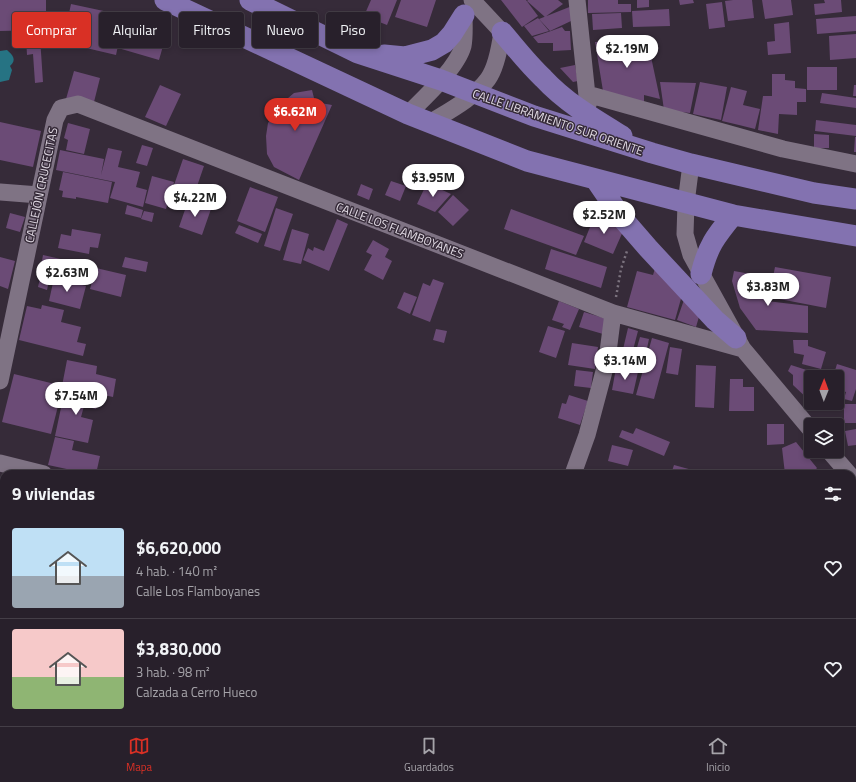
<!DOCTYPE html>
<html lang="es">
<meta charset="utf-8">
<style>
body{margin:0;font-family:"Titillium Web",sans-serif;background:#302833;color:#f1f3f6;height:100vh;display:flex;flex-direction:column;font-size:15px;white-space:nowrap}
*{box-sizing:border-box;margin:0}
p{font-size:13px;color:#a5a3a9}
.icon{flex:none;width:22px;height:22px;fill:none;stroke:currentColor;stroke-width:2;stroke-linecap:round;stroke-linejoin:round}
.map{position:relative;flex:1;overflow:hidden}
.side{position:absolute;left:0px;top:470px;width:856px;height:256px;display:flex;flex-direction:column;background:#28202b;border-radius:12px 12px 0 0;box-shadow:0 2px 6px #0003,0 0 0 1px #443e47}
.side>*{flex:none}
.guide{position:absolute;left:12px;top:12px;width:400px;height:36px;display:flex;gap:8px}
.needle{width:26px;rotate:1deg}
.tools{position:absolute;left:804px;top:370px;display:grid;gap:8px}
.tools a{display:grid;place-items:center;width:40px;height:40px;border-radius:4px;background:#28202b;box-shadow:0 2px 6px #0003,0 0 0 1px #443e47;font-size:20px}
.price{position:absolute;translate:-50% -34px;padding:0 9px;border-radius:14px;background:#fff;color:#222;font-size:13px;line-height:26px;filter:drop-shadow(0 1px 2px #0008)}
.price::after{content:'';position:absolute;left:50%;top:24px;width:12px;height:9px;margin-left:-6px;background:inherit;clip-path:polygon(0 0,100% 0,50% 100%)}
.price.current{background:#d93025;color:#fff}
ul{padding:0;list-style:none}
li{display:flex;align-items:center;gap:12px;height:100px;padding:0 12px}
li+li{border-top:1px solid #443e47}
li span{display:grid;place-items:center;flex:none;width:112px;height:80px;border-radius:4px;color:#555}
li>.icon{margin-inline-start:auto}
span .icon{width:48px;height:48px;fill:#fffc;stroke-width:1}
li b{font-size:17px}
h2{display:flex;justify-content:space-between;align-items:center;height:48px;padding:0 12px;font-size:17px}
.chip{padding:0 14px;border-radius:4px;background:#28202b;box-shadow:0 2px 6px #0003,0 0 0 1px #443e47;font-size:14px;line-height:36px}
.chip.current{background:#d93025;color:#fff}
.tabs{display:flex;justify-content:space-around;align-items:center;height:56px;border-top:1px solid #443e47;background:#28202b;font-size:11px;color:#a5a3a9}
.tabs a{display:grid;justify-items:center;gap:2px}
.tabs .current{color:#d93025}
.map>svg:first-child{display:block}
.water{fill:#267383}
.building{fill:#6b4b76}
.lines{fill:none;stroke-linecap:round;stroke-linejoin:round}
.path{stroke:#7c737f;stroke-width:2.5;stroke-dasharray:2 3;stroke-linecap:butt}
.minor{stroke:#7f7384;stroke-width:17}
.major{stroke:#8372b0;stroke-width:21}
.labels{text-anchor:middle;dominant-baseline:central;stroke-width:3;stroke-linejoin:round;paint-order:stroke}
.street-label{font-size:12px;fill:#e3dce6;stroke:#362b39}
</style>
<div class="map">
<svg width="856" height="726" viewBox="0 0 856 726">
<rect width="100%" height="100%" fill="#362b39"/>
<path class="water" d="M7,50C13,55 17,60 10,66L12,70L9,80L0,82V51Z"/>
<path class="building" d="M0,0H46V30L0,31Z
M371,0H397L387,25L364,16Z
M401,0H436L427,27L395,17Z
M501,0H526L538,16L522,27Z
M528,0H558L563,4L545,17L527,1Z
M588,0H618V4H631V12L588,13Z
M637,0H649V7L637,8Z
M679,0H693L694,3L680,5Z
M733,0H752L754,18L728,21L725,1Z
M762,0H791L793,15L765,19Z
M824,0H841L842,12L815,15L814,4L825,3Z
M722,2L725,27L709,29L706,4Z
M71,4L113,13L111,20L123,23L116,55L65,43L70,19L68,18Z
M572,6L571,21L550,31L539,19Z
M669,9L670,26L633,27L632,11Z
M621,13L622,28L593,30L592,14Z
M128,14L169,25L159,60L118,48Z
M856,16V31L817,34L816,19Z
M538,18L549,31L532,36L524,26Z
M789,22L791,53L768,55L767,42L775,41L774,24Z
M562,27L565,31H570L571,50L553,51V43H538L533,37L551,31Z
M856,34V58L830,60L829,36Z
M40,37L43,82L35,83L33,54L27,55L26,38Z
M647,38L660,99L644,95V104L603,91L595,42Z
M575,65L578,81L573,82L560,68Z
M807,67H837V90H807Z
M74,71L100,78L93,106L66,99Z
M772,74H785V80L795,81V88L806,89V102H797V115L779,114L778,134L758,130L763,96H772Z
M660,82L696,83L690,113L664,110Z
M700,82L727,87L721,120L693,114Z
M160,85L181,94L166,126L145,117Z
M854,85H856V96H853Z
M731,87L747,91L743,105L760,109L755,129L739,125L743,110L739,125L722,121Z
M312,90L315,102L332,105L299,180L274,167L267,154L266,136L268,123L281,104L294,93Z
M822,93L856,98V108L820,103Z
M816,120L856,125V136L815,131Z
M0,122L41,131L33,167L0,160Z
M68,123L90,129L84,154L66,150L68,140L64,138Z
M814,134L829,135V148H814Z
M855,137H856V152H854Z
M142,145L153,148L147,166L136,163Z
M108,148L122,151L118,167L140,172L136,187L147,190L143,207L110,198L115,182L56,170L60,150L104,159L101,175Z
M183,159L204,166L194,195L173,188Z
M63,172L112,182L108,203L76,197V199L62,197L63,191L59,190Z
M152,176L174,182L166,209L145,203Z
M391,181L406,186L400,201L385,195Z
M427,183L451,194L435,212L417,204Z
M361,184L373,189L369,200L357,195Z
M250,187L278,197L265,232L237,221Z
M453,195L469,210L453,226L438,212Z
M188,201L211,209L202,235L179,227Z
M127,205L143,210L141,218L125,214Z
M276,208L293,214L280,251L264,246Z
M511,209L584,236L576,255L504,229Z
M144,211L154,213L152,222L141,219Z
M10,213L25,217L20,232L6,228Z
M594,217L624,229L613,254L584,242Z
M337,219L348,224L329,271L303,260L308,248L313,251L314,247L324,251Z
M239,225L262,234L258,243L235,233Z
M72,229L101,234L98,248L90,247L89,254L58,248L61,234L71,236Z
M292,229L309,234L301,264L283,260Z
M373,240L389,249L385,257L392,261L383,280L364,270L372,255L366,252Z
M551,249L607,267L601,288L545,269Z
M43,255L65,260L62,276L40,272Z
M0,257L15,261L8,289L0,286Z
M125,257L148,262L146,272L122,267Z
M657,262L684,288L675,320L627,307L637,271L653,275Z
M775,267L831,277L826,308L769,297Z
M96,268L126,275L121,297L90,289Z
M734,271L767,277V301L808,306V333L756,330L740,308L732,281Z
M41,274L50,277L47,290L38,287Z
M54,278L86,286L80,309L49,301Z
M433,279L444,283L430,322L412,315L423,283L430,286Z
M404,292L417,297L410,314L397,308Z
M686,294L701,310L696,327L677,320Z
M559,301L579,309L570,330L562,327L564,324L552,320Z
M42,305L64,310L61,322L81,327L77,342L86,344L83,356L19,340L27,306L41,309Z
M584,312L607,319L603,334L579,327Z
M548,326L565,331L556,358L539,352Z
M628,328L638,331L633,350L636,351L640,337L649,339L643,367L620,362Z
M436,329L447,331L444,343L433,340Z
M652,338L669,343L654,399L636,395Z
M793,340H808V346L826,352L821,369L802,364L804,355L794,353Z
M572,343L598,347L595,369L568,365Z
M670,347L682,349L678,375L666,373Z
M67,360L97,366L96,374L116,379L113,397L62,386Z
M837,364L856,370V389L852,401L844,399L846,392L837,389V377H833Z
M696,365L716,366L714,408L695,407Z
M791,365L819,374L818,377H811L810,401L793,385V375L788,371Z
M616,368L638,372L633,394L612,390Z
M576,370L593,372L591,388L574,386Z
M14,374L63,386L51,434L2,422Z
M730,379H743V387H754V411H729Z
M65,389L99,396L96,409L84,406L81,417L93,420L88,443L55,436Z
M569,395L588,401L580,425L558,418L562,403L566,404Z
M844,404H856V423H844Z
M767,424H784V444L767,445Z
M636,428L670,442L664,456L619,437L622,430L633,434Z
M856,429V445L848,446L845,431Z
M55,437L74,441L72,450L100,456L96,474H90L48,465Z
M796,442L817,468L812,474H785L782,448Z
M612,445L633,450L628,466L608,461Z
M674,465L696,471L695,474H671Z
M852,595L856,597V608L852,618Z
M852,688L856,689V707L853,706L852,709Z
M542,722H551L550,726H540Z
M557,722H575L574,726H555Z
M638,722H661V726H638Z
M706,722H718L717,726H705Z"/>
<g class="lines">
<path class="path" d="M616,297L621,269L627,251"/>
<path class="minor" d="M577,0L588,105
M587,94L783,149L856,164
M408,114C424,98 457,68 463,46C465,36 464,24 464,14
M431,122C449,111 475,97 488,79C496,68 500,46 502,32L472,0
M691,164L686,203L685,234L691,255L743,349L811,430
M0,192L39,195
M0,381L55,120L61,108L78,104L613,313L743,349
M829,451L849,474
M0,463L44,474
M573,474L587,435L607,360L613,313
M852,540L856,531
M852,662L856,663
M490,726L492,722
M780,726L781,722"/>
<path class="major" d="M165,0L408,114L527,161L733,215L856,236
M250,0L358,53L441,80L534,116L652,153L691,164L814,193L856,199
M502,32C515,47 528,64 543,78C565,102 594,119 622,136
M384,55L405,57L432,50L444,43L452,34L464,15
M596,180L622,218L648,248L715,320L736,338
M701,274C708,246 715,237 733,215"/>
</g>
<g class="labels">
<g class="street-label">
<text transform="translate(558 122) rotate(19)">CALLE LIBRAMIENTO SUR ORIENTE</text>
<text transform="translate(41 185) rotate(-78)">CALLEJÓN CRUCECITAS</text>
<text transform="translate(400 230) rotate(21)">CALLE LOS FLAMBOYANES</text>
</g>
</g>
</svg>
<div class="tools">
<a><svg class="needle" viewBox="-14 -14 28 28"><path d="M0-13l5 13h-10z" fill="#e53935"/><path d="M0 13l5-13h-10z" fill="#a5a3a9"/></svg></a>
<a><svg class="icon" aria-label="layers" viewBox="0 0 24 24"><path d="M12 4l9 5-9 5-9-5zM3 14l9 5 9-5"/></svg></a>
</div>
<b class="price" style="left:627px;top:69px">$2.19M</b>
<b class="price current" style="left:295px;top:132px">$6.62M</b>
<b class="price" style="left:433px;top:198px">$3.95M</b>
<b class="price" style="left:195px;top:218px">$4.22M</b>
<b class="price" style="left:604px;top:235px">$2.52M</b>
<b class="price" style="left:67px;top:293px">$2.63M</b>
<b class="price" style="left:768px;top:307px">$3.83M</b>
<b class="price" style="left:625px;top:381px">$3.14M</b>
<b class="price" style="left:76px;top:416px">$7.54M</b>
<div class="guide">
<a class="chip current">Comprar</a>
<a class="chip">Alquilar</a>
<a class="chip">Filtros</a>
<a class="chip">Nuevo</a>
<a class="chip">Piso</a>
</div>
<section class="side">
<h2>9 viviendas<svg class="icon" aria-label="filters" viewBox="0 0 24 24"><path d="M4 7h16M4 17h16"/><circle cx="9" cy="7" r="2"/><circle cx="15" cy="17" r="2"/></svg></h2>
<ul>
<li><span style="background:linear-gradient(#bfe0f5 60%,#9aa5b1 0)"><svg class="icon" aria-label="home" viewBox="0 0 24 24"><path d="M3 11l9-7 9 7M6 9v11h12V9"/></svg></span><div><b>$6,620,000</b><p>4 hab. · 140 m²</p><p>Calle Los Flamboyanes</p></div><svg class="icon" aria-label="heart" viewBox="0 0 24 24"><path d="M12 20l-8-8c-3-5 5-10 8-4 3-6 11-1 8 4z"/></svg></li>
<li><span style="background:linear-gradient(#f6c9c9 60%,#8fb573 0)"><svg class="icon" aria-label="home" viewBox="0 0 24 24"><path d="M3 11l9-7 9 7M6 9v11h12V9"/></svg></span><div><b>$3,830,000</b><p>3 hab. · 98 m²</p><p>Calzada a Cerro Hueco</p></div><svg class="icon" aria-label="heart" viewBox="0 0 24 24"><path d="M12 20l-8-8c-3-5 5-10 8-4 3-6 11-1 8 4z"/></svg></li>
</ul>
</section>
</div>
<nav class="tabs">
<a class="current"><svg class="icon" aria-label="map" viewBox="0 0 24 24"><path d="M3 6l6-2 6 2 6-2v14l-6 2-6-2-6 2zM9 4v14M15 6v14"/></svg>Mapa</a>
<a><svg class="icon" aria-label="saved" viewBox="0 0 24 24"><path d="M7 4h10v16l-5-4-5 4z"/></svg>Guardados</a>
<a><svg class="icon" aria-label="home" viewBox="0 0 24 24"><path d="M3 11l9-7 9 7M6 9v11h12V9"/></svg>Inicio</a>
</nav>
